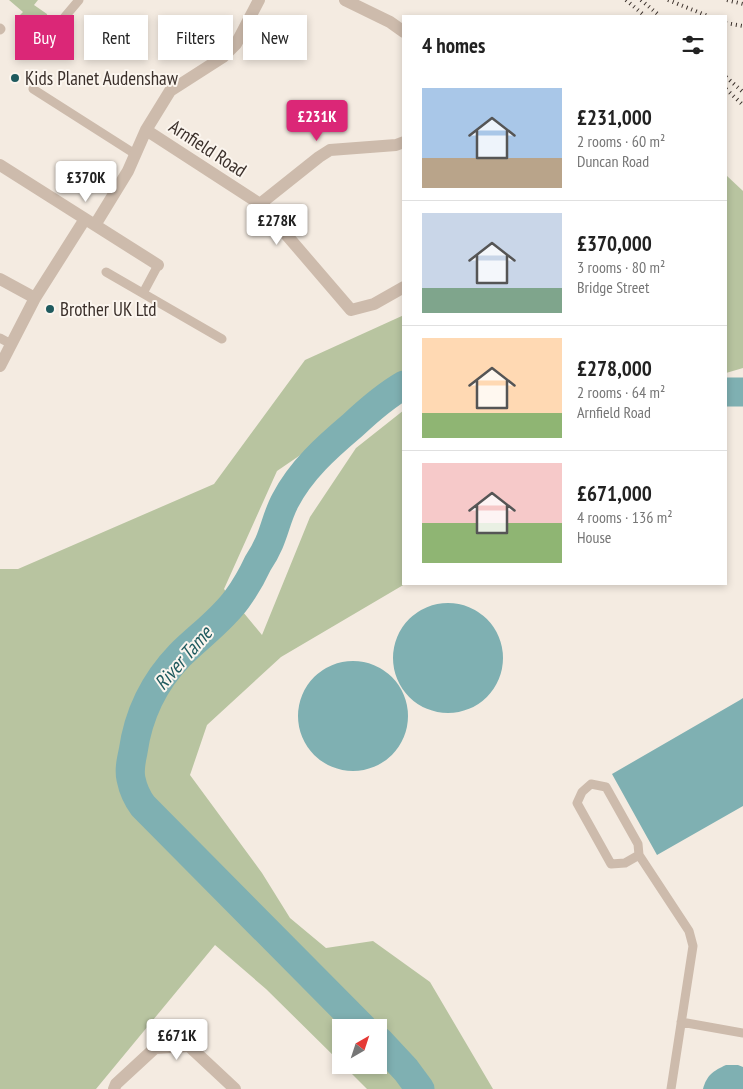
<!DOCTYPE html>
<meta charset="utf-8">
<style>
body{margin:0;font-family:"PT Sans Narrow",sans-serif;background:#f2f2f2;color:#222;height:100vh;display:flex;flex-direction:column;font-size:19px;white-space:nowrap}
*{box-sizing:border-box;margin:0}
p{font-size:16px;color:#767676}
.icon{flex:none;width:28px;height:28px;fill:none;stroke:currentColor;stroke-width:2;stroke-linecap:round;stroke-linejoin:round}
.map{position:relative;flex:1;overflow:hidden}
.drawer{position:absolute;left:402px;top:15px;width:325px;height:570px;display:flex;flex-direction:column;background:#fff;border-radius:0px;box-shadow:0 2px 8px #0003}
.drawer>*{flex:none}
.banner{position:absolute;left:15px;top:15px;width:312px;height:45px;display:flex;gap:10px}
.needle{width:32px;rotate:39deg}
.tools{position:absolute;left:332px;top:1019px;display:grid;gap:10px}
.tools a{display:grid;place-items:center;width:55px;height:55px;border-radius:0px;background:#fff;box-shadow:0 2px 8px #0003;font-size:25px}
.price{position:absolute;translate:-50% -42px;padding:0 11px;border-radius:5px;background:#fff;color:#222;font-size:16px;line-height:32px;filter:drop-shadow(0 1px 2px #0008)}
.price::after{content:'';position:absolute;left:50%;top:30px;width:15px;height:11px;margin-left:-8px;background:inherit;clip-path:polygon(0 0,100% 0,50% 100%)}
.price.selected{background:#db2777;color:#fff}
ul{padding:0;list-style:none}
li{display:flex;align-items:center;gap:15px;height:125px;padding:0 20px}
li+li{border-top:1px solid #e0e0e0}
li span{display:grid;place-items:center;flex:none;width:140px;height:100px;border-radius:0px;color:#555}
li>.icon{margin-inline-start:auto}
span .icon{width:60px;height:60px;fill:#fffc;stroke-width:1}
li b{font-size:21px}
h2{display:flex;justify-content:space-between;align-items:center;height:60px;padding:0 20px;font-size:21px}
.chip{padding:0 18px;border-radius:0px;background:#fff;box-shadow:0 2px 8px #0003;font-size:18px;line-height:45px}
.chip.selected{background:#db2777;color:#fff}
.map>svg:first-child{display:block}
.green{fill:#b8c4a0}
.water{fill:#7fb0b2}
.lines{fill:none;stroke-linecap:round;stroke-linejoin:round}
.river{stroke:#7fb0b2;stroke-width:29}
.service{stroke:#cdbbac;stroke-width:9}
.minor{stroke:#cdbbac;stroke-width:12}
.rail{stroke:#3b302b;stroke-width:4;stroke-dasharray:1 4;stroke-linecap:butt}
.poi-dot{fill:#1f5a5e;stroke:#fbf5ee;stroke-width:2}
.labels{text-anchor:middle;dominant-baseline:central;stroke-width:4;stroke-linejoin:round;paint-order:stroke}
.poi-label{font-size:19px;fill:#3b302b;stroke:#fbf5ee;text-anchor:start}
.street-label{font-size:19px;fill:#3b302b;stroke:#fbf5ee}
.water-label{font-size:20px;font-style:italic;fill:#1f5a5e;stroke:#fbf5ee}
</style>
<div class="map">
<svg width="743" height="1089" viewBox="0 0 743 1089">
<rect width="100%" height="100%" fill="#f4ebe1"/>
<path class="green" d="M9,0H38L34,5L47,14L49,30L34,45L15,20L23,12Z
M726,175L743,191V368L726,373Z
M404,315V375L315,445L277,471L224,589L262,635L310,517L356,448L404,410V584H405L281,657L207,725L190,775L262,873L290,918L326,948L373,941L430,982L493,1089H367L343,1065H379V1028H341V1063L266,989L215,945L96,1089H0V569H18L214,484L305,360Z"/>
<path class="water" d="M393 658a55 55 0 1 1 110 0a55 55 0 1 1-110 0Z
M298 716a55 55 0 1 1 110 0a55 55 0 1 1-110 0Z
M743,698V806L657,855L612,774L740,700Z
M726,1065H738L743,1067V1089H703C707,1075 713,1071 726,1065Z"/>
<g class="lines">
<path class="river" d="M726,392H743
M363,1028L143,806C137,798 133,789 131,779C129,770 131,761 133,752C138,716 154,682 180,655C199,636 221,621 237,599C245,588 252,576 258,563C262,557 266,550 269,543C275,529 278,514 285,501C301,470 327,447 353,425C369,410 385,396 404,385
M379,1041L406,1070L420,1089"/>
<path class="service" d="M0,28L1,29L0,30
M41,45L79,0
M33,89L135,154
M106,272L222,339
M143,293L158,265
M0,338L11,344
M639,855L625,863L611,864L577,803L582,792L591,784L606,787L638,844L639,855L689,931L693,946L671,1089
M681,1022L743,1033"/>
<path class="minor" d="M345,0L390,22L404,32
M146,130L260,204L351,310L374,304L404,287
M0,165L158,265
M260,204L319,157L330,150L396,145L404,142
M95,225L128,171L146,130L170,91L223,57L236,44L259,0
M0,279L35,298
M0,366L35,298L85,219
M114,1089L116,1084L155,1048L189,1046L235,1089"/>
<path class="rail" d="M626,0L645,16
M641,0L660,16
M668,0L708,16
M727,0L743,4
M726,23L743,26
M726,77L743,92
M726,89L743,105"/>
</g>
<g class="poi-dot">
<circle cx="15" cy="78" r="5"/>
<circle cx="50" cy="309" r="5"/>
</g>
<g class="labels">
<g class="poi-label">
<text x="25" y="78">Kids Planet Audenshaw</text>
<text x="60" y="309">Brother UK Ltd</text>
</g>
<g class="street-label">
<text transform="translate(208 148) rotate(33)">Arnfield Road</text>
</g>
<g class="water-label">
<text transform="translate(183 658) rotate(-49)">River Tame</text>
</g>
</g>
</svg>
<div class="tools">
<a><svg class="needle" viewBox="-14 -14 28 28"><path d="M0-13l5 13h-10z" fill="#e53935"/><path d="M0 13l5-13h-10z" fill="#767676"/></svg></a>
</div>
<b class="price selected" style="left:317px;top:142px">£231K</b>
<b class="price" style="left:86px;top:203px">£370K</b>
<b class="price" style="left:277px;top:246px">£278K</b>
<b class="price" style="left:177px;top:1061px">£671K</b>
<div class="banner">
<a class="chip selected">Buy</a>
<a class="chip">Rent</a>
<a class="chip">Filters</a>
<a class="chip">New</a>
</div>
<section class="drawer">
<h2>4 homes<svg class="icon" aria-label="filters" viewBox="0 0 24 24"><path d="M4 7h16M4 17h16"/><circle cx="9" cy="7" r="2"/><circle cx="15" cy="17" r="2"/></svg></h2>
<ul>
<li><span style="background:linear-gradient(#a9c7e8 70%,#b9a48a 0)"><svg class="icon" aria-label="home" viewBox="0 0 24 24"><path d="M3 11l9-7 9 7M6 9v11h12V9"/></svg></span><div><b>£231,000</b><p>2 rooms · 60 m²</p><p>Duncan Road</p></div></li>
<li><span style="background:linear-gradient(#c9d6e8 75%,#7fa58c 0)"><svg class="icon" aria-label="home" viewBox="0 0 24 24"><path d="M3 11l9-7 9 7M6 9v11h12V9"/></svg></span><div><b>£370,000</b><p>3 rooms · 80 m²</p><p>Bridge Street</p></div></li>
<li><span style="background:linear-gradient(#ffd9b3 75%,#8fb573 0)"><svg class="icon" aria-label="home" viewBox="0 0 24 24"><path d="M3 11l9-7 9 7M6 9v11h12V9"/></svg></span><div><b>£278,000</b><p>2 rooms · 64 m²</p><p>Arnfield Road</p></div></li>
<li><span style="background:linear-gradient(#f6c9c9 60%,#8fb573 0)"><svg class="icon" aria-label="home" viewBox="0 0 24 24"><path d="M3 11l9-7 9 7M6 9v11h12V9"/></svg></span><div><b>£671,000</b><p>4 rooms · 136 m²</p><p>House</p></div></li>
</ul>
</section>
</div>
